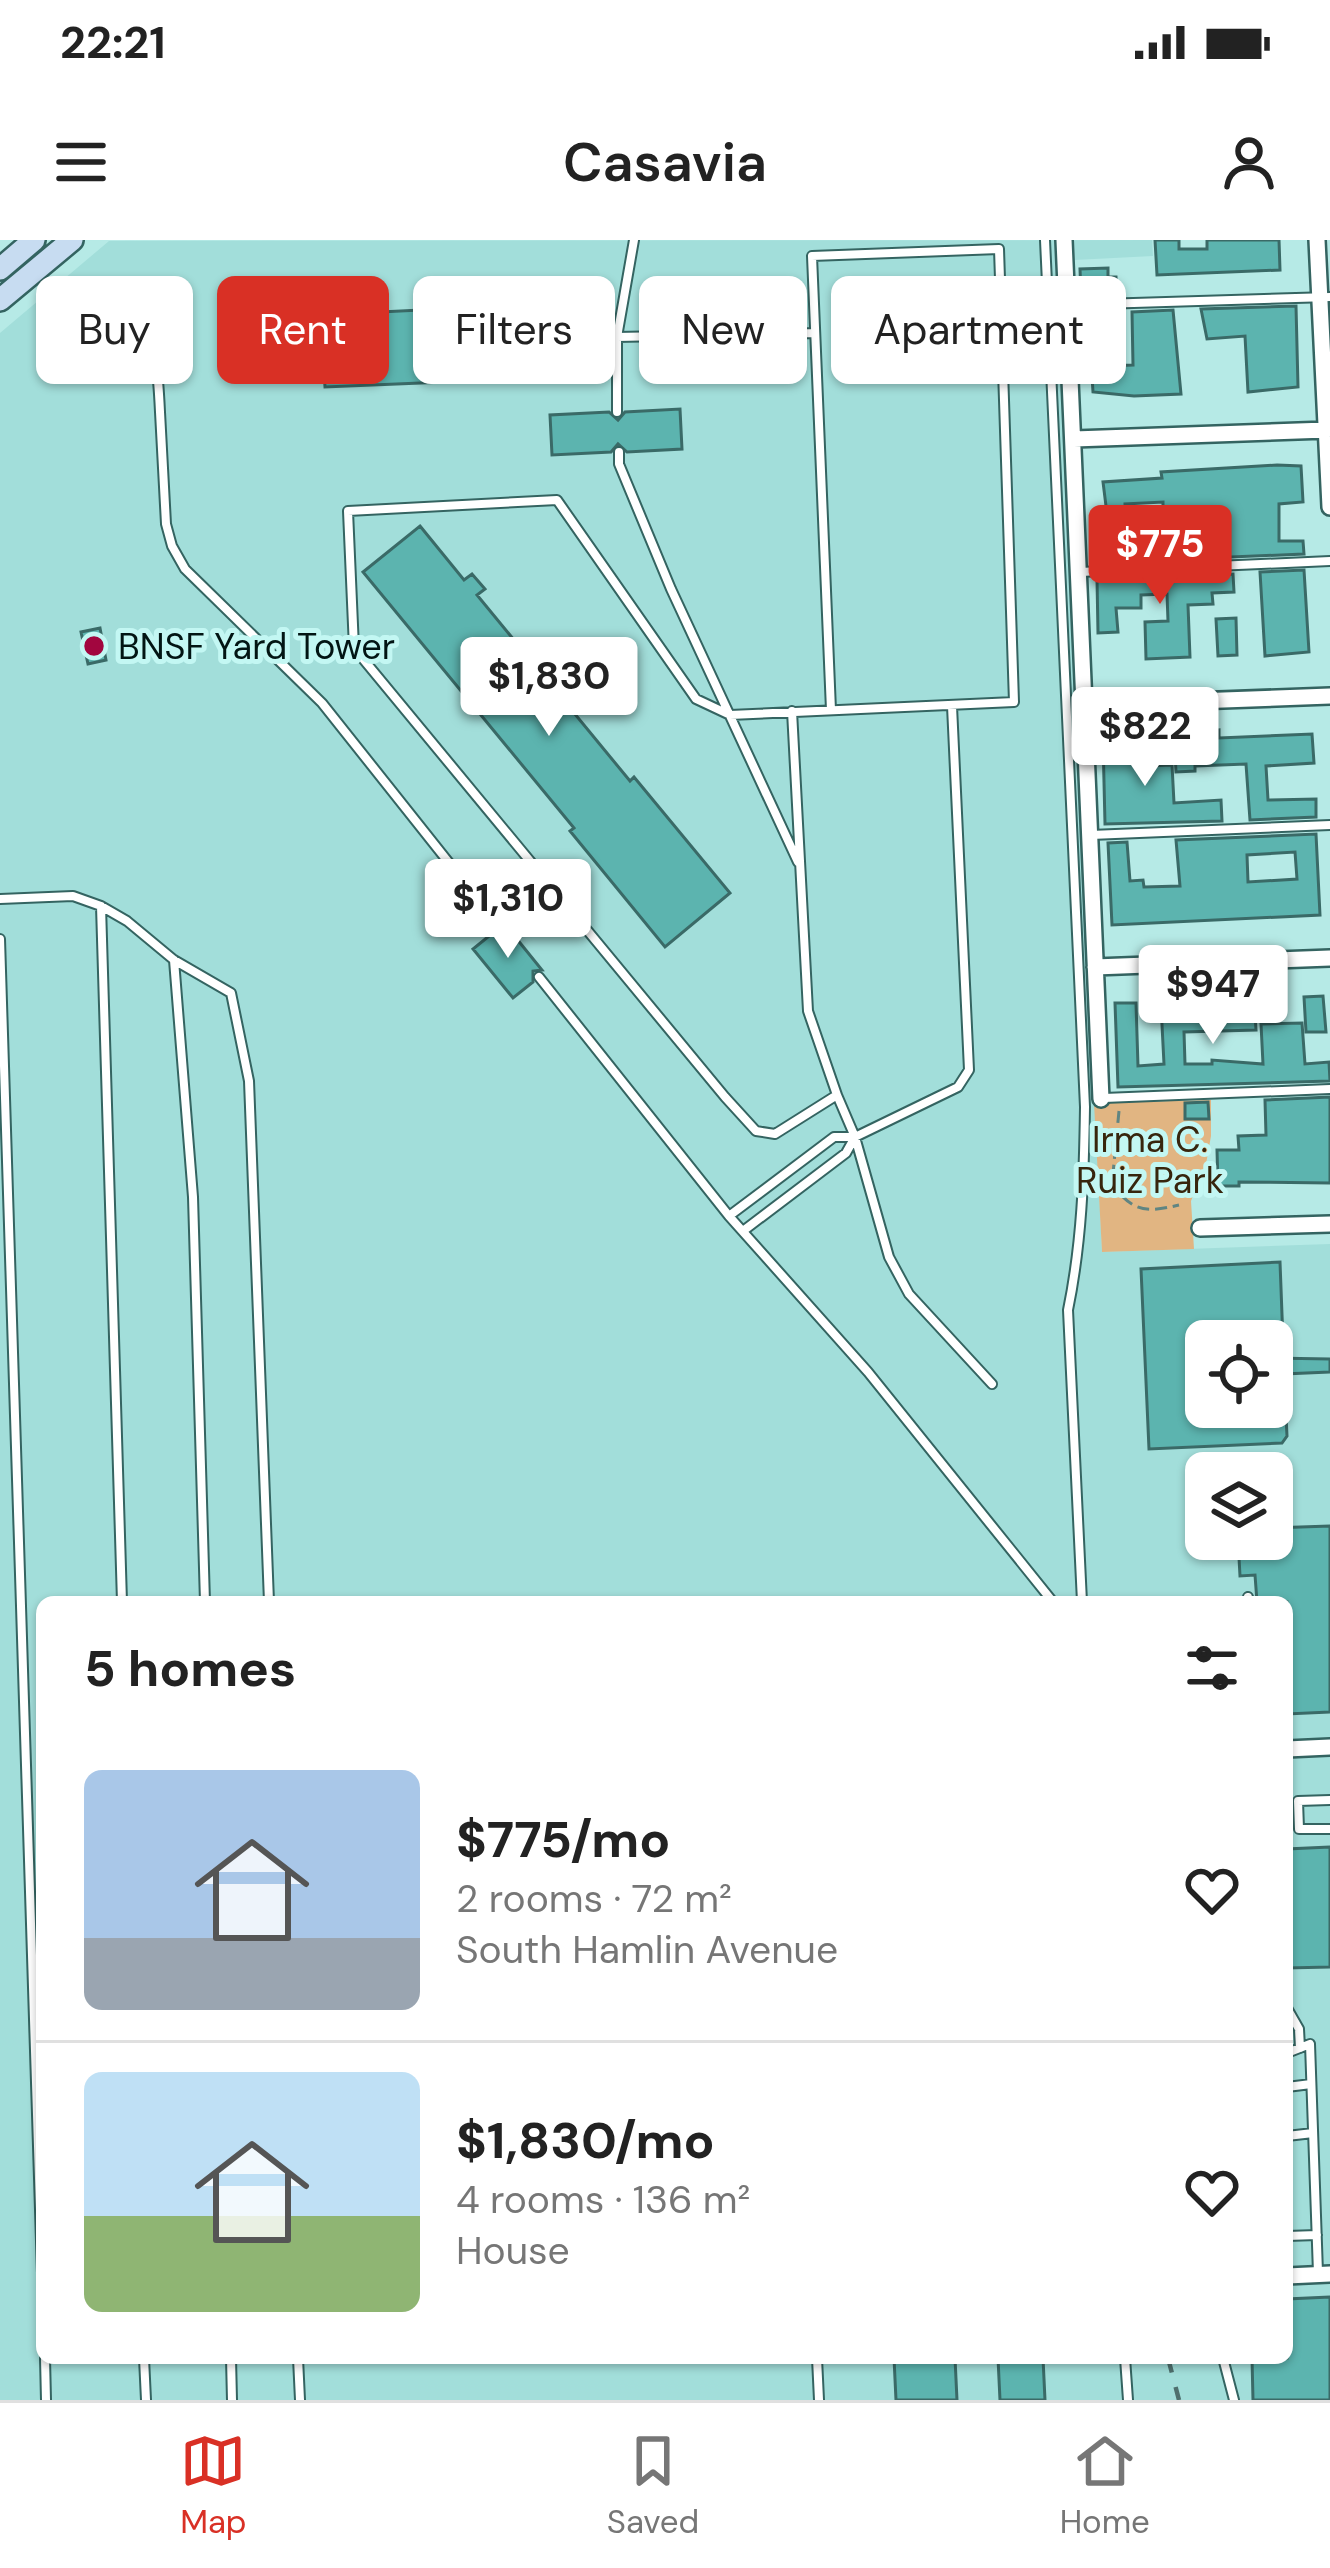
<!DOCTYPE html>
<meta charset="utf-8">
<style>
body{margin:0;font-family:"DM Sans",sans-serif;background:#f6f6f6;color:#222;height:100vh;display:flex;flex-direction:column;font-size:45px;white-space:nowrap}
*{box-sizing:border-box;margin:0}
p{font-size:39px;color:#767676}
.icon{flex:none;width:66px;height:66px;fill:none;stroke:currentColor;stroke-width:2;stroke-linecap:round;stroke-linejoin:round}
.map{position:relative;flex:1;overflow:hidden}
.sheet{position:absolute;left:36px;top:1356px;width:1257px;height:768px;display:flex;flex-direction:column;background:#fff;border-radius:18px;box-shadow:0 3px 9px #0004}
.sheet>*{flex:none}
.guide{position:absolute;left:36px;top:36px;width:1260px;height:108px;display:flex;gap:24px}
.buttons{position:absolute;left:1185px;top:1080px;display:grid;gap:24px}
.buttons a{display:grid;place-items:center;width:108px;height:108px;border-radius:18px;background:#fff;box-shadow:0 3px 9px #0004;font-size:60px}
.price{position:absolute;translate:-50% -102px;padding:0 27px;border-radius:12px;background:#fff;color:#222;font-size:39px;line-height:78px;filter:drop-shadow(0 3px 6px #0008)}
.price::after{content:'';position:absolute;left:50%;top:72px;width:36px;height:27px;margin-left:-18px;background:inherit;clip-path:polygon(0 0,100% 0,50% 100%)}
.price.on{background:#d93025;color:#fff}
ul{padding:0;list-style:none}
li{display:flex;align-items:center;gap:36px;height:300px;padding:0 48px}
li+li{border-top:3px solid #e0e0e0}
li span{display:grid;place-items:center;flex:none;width:336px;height:240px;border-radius:18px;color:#555}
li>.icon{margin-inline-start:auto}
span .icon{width:144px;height:144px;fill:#fffc;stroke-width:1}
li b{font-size:51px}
h2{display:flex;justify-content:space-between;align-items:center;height:144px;padding:0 48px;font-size:51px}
.pill{padding:0 42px;border-radius:18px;background:#fff;box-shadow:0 3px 9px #0004;font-size:42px;line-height:108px}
.pill.on{background:#d93025;color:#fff}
.status{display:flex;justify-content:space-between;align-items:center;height:84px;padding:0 60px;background:#fff;direction:ltr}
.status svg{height:33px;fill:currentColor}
header{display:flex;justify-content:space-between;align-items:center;height:156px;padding:0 48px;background:#fff;font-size:54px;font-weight:600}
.tabs{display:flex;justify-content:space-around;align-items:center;height:168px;border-top:3px solid #e0e0e0;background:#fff;font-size:33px;color:#767676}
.tabs a{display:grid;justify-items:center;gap:6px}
.tabs .on{color:#d93025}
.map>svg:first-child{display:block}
.built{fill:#a2deda;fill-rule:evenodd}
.green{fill:#e1b582}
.building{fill:#5cb4af;stroke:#3a6a67;stroke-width:3;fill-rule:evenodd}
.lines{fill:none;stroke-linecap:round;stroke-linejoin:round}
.lane-casing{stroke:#346461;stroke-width:12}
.street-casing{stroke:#346461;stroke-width:20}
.secondary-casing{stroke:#346461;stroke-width:26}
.path{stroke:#608582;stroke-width:3;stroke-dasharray:12 6;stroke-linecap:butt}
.lane{stroke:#fff;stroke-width:8}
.street{stroke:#fff;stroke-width:15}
.secondary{stroke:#c7dcf1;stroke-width:21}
.rail{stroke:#4f706e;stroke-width:4.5;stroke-dasharray:15 15;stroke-linecap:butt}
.poi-dot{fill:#a2063f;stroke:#c3f7f3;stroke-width:4.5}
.labels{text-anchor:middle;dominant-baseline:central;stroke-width:10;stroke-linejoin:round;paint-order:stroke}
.poi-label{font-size:36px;fill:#021514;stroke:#c3f7f3;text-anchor:start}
.park-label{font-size:36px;fill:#37250d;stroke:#c3f7f3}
</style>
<div class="status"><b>22:21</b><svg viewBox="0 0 49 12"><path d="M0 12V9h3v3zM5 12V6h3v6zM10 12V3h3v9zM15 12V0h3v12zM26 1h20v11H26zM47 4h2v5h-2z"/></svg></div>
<header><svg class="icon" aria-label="menu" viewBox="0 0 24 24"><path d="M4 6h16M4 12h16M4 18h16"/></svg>Casavia<svg class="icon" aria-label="person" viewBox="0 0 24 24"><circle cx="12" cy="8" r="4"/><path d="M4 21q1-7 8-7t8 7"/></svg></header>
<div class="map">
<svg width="1330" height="2160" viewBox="0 0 1330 2160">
<rect width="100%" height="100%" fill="#b6eae6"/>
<path class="built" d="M1152,0L1153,16L1055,21L1102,1012L1330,1004V2160H0V93L109,1ZM1206,1101H1272V1167H1206ZM1206,1233H1272V1299H1206ZM42,1362H1287V2118H42Z"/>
<path class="green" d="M1211,860V896L1206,924L1191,961L1194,1009L1102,1012L1094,863Z"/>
<path class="building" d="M1155,0H1179V9H1207V0H1279L1280,30L1157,35Z
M1108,28V37H1116L1117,55L1081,56L1080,29Z
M1296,66L1298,147L1248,152L1245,96L1207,99L1201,69Z
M440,69L444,142L325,147L321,75Z
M1173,70L1181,154L1134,156L1093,152L1091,120H1105V126L1133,125L1132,72Z
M1105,72V91L1086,92L1085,73Z
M680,169L682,209L627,212L618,204L611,212L552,215L550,175L609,172L618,180L625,172Z
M1277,225L1301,226L1303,262L1279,264V301H1303L1304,314L1113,322L1103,242L1162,238L1161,232ZM1163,262V274L1190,273L1192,299L1126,298L1125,264Z
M420,286L464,340L472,334L485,349L477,355L630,541L634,537L730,653L665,707L570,591L574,588L363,332Z
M1304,330L1309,412L1265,416L1260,332Z
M1233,334L1234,352L1212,353L1213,364L1188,365L1190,417L1146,419L1145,382L1168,381L1167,354L1141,355V368H1116L1118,392L1098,393L1097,339Z
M1236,378L1237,415L1218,416L1216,379Z
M100,388L106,420L88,424L81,392Z
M1219,490V498L1312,494L1314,523L1266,526L1268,560L1316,559V577L1250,580L1246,524L1195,526V531L1176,532L1174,494Z
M1147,498L1148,526L1172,525L1174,563L1221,560L1222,581L1105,584L1103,500Z
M1316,594L1320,675L1112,685L1108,603L1127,602L1130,641L1143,640L1144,647L1180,646L1176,600ZM1295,612L1297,639L1248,642L1247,615Z
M508,688L542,730L533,731V742L513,758L473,709L494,692L502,695Z
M1323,756L1326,792H1306L1304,757Z
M1204,757L1254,758L1256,790L1184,792L1185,824H1212V820L1263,824L1261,784L1302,783L1305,824L1329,822L1330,841L1118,847L1115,763H1136L1138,826L1164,824L1161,765L1185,764V758Z
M1330,857V943L1239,942V946H1218L1217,910H1239L1238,896L1266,895L1265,860Z
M1208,862L1209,879H1185V863Z
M1280,1022L1283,1101H1206V1167H1272V1118L1330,1119V1132L1284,1134L1287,1196L1282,1203L1149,1209L1141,1029Z
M1330,1286V1472L1287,1474V1362H1257L1255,1335L1240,1336L1238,1299H1272V1288Z
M1330,1607V1727L1287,1728V1609Z
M1330,2057V2160H1253L1252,2118H1287V2059Z
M894,2118H955L957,2160H896Z
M998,2118H1043L1045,2160H1000Z"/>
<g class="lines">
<g class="lane-casing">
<path id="lane" d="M1045,0L1085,867C1084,936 1082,1002 1068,1070L1082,1362
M1068,65L1330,57
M617,97L815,93
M53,99C147,30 156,86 160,172C162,209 164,247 166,284L172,306L185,329L322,463L500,687
M617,172V97L634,0
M619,212V224L671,349L798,622
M1080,332L1330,321
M792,471L808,771L837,855L775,894L756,891L725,857L354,408L348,271L557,260L696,459L730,475L1014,462L999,9L812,16L831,470
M1091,595L1330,585
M0,659L73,656L101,666L127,681L174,720L231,753L249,841L269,1362
M101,666L122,1362
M0,699L42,2033
M174,720L193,957L205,1362
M539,737L729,976L868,1132L1053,1362
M837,855L855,897L889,1017L909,1054L992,1144
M1104,858L1330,849
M729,976L834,897H855L958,847L969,830L952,466
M743,991L846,913L855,897
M1248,1357L1249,1362
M1330,1560L1298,1561L1299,1589H1330
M1287,1768L1299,1789L1300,1808
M1287,1813L1310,1804L1318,2033
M1287,1847L1311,1844
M1287,1896L1313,1893
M1287,1996L1317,1995
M45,2118L46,2160
M144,2118L146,2160
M231,2118L232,2160
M298,2118L300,2160
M817,2118L819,2160
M1125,2118L1128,2160
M1223,2118L1234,2160"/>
</g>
<g class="street-casing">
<path id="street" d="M1064,0L1101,859
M1317,0L1330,267
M1074,199L1326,190
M1085,465L1330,456
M1095,727L1330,718
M1200,988L1330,984
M1287,1509L1330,1507
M1287,2036L1330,2034"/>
</g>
<g class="secondary-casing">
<path id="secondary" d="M0,29L34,0
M0,60L72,0"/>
</g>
<path class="path" d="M1119,871L1112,944C1133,972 1145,973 1179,965"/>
<use href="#lane" class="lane"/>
<use href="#street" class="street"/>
<use href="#secondary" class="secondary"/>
<path class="rail" d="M1168,2118L1179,2160"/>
</g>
<circle class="poi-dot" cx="94" cy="406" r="12"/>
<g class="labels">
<g class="poi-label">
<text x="118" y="406">BNSF Yard Tower</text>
</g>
<g class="park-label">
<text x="1150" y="899">Irma C.<tspan x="1150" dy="41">Ruiz Park</tspan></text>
</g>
</g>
</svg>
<div class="buttons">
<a><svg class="icon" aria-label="locate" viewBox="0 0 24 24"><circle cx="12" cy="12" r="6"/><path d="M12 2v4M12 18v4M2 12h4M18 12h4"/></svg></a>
<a><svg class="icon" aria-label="layers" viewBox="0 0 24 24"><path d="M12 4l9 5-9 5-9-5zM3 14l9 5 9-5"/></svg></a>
</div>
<b class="price on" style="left:1160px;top:367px">$775</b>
<b class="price" style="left:549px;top:499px">$1,830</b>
<b class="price" style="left:1145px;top:549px">$822</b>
<b class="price" style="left:508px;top:721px">$1,310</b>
<b class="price" style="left:1213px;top:807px">$947</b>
<div class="guide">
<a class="pill">Buy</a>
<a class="pill on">Rent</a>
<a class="pill">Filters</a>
<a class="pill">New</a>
<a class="pill">Apartment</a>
</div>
<section class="sheet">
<h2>5 homes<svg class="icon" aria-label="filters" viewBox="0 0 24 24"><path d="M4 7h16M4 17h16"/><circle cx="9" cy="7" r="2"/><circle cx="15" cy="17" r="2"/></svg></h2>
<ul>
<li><span style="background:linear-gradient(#a9c7e8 70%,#9aa5b1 0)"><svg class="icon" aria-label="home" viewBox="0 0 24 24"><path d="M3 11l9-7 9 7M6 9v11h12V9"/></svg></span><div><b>$775/mo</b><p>2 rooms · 72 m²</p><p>South Hamlin Avenue</p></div><svg class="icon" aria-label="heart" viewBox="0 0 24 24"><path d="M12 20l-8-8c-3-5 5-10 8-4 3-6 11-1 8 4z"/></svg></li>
<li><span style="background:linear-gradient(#bfe0f5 60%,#8fb573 0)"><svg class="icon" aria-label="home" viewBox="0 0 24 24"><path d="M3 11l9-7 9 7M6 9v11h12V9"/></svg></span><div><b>$1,830/mo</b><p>4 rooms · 136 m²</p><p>House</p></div><svg class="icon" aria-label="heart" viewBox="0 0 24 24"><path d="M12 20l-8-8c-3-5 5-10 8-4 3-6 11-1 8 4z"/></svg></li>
</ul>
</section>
</div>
<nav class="tabs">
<a class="on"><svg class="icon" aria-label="map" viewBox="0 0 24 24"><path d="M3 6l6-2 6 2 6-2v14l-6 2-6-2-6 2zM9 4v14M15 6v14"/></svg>Map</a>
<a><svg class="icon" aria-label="saved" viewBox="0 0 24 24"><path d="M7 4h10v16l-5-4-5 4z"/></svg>Saved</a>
<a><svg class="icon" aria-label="home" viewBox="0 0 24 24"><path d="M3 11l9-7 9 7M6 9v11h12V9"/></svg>Home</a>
</nav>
